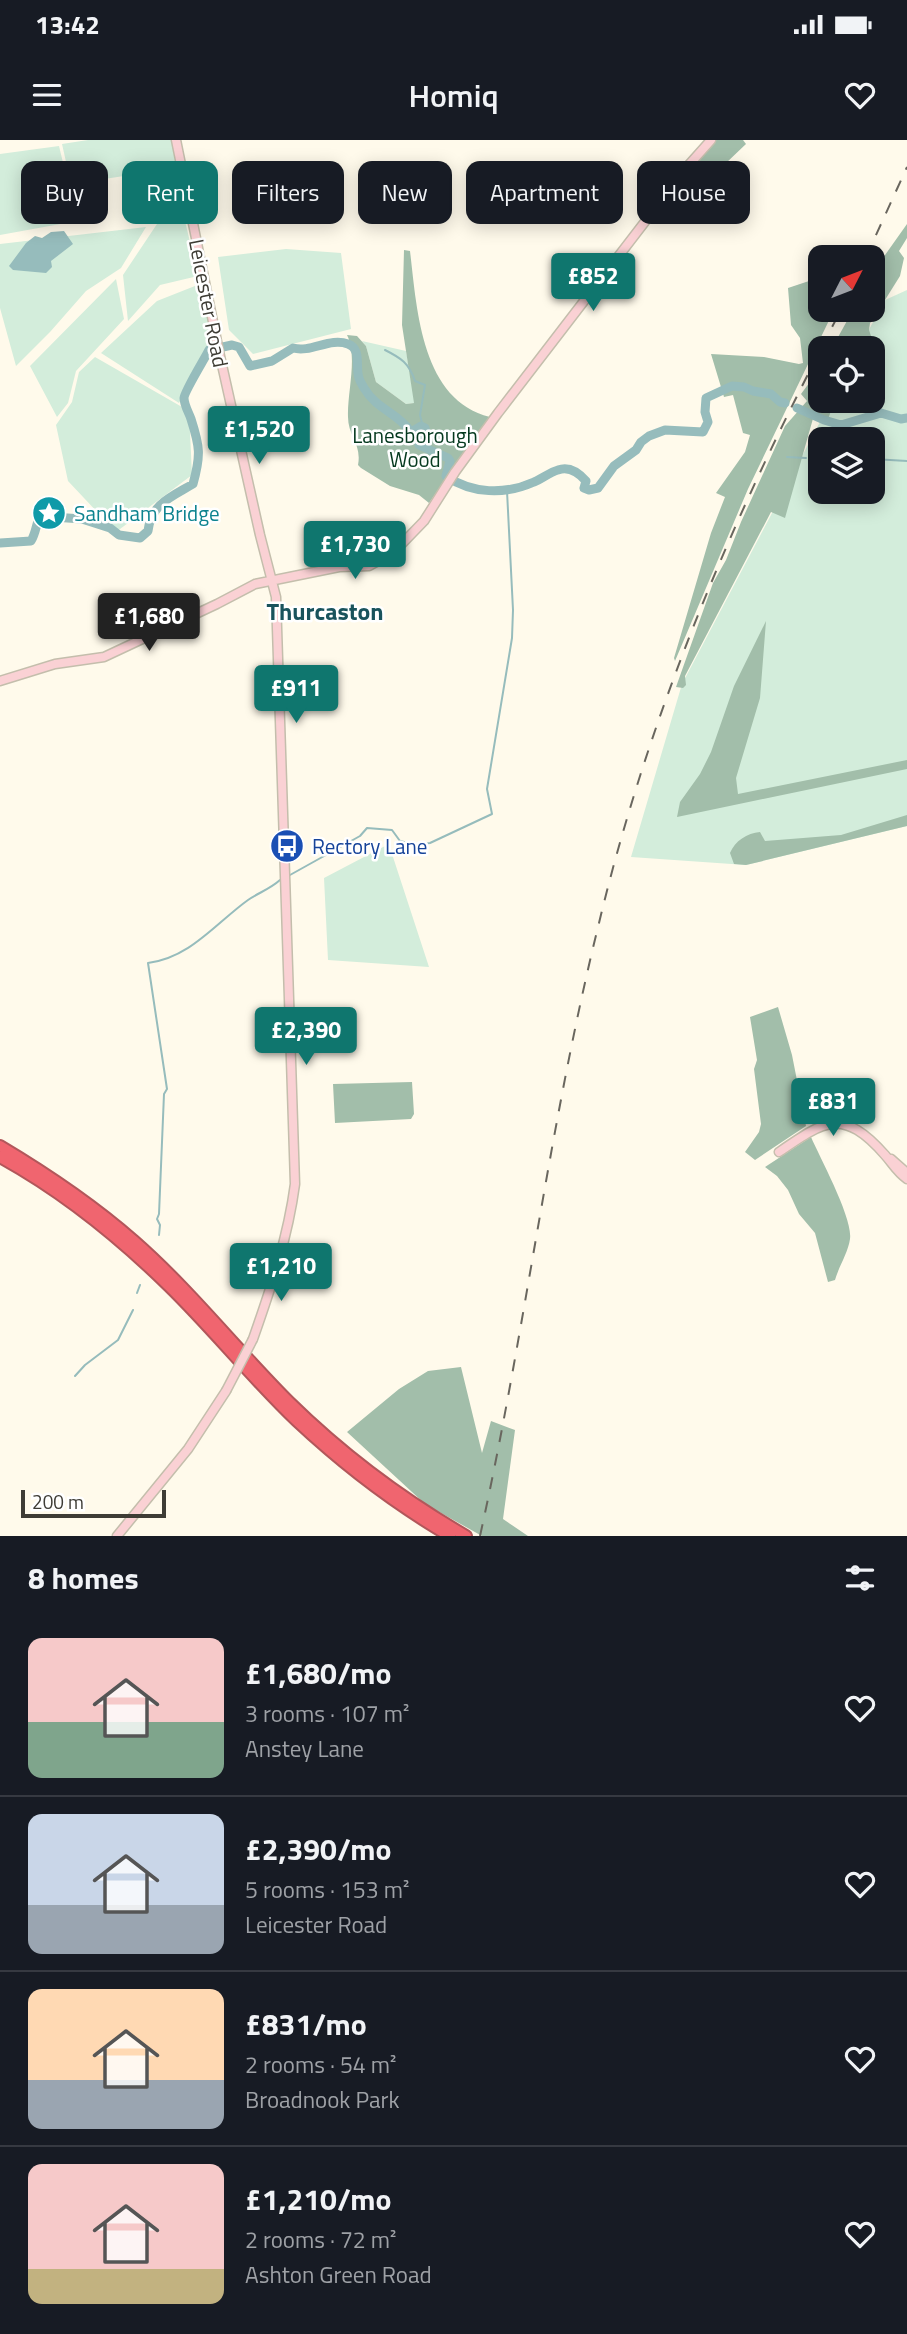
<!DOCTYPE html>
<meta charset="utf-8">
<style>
body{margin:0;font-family:"Titillium Web",sans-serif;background:#20242c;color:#f1f3f6;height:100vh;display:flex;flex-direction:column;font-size:26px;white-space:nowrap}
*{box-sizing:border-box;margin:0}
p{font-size:23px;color:#9ea1a6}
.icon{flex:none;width:38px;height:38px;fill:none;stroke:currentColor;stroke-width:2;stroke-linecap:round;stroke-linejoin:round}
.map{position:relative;height:1396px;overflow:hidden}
.drawer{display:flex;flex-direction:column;background:#171b24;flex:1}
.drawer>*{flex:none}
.banner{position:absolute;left:21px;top:21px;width:866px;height:63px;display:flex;gap:14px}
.needle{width:46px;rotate:48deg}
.buttons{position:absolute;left:808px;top:105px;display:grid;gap:14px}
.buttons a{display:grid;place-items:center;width:77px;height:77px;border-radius:14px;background:#171b24;box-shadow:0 4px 18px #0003;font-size:35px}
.scale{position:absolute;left:21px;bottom:18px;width:145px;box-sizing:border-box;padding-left:7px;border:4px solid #3e3c35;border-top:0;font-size:19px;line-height:24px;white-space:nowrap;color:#3e3c35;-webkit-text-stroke:5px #fff;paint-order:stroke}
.price{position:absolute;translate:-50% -60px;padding:0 16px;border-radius:7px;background:#0f766e;color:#fff;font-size:23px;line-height:46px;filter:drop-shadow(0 2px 4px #0008)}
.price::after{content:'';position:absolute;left:50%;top:42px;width:21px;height:16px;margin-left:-10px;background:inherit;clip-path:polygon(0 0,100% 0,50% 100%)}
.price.current{background:#222;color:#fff}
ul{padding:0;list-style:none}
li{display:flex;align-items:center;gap:21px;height:175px;padding:0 28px}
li+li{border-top:2px solid #363941}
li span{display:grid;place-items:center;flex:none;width:196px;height:140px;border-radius:14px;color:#555}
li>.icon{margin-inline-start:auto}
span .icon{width:84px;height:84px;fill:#fffc;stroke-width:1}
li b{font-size:30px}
h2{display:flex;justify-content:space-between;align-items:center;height:84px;padding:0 28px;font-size:30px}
.pill{padding:0 24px;border-radius:14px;background:#171b24;box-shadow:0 4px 18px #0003;font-size:24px;line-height:63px}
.pill.current{background:#0f766e;color:#fff}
.status{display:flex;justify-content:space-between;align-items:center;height:49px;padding:0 35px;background:#171b24;direction:ltr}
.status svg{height:19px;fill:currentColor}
header{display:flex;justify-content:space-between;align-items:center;height:91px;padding:0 28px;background:#171b24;font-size:32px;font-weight:600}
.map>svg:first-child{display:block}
.green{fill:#d3eddb;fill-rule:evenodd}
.forest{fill:#a2beaa}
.water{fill:#96bcbc}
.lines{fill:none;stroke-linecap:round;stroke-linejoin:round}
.stream{stroke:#96bcbc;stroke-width:2}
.river{stroke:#96bcbc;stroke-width:9}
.secondary-casing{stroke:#c4beac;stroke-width:11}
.highway-casing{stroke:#b2575b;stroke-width:14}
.secondary{stroke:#fad1d4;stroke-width:8}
.highway{stroke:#f0656f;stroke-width:10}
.rail{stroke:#69665e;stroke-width:2;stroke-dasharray:12 12;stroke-linecap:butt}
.secondary-bridge-casing{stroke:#c4beac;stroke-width:11;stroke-linecap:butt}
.secondary-bridge{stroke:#fad1d4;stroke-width:8}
.labels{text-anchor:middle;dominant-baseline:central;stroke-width:5;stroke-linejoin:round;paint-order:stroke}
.street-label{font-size:21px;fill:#3e3c35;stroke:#fff}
.park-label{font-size:21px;fill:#05391f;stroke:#fff}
.culture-label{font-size:21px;fill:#0d838f;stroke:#fff;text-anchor:start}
.transit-label{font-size:21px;fill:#164399;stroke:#fff;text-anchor:start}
.quarter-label{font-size:24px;font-weight:bold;fill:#19535c;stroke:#fff}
</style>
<div class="status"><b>13:42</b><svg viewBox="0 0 49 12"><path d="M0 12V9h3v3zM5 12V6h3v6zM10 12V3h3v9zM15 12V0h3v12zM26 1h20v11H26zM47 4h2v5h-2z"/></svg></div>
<header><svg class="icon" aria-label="menu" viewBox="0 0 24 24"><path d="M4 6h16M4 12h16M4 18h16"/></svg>Homiq<svg class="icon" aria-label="heart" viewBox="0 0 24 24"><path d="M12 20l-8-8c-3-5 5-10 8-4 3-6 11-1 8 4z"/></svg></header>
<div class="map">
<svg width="907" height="1396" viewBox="0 0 907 1396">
<rect width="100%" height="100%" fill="#fffaeb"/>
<path class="green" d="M88,0H171L177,28L71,44L62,4Z
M59,6L77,81L0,95V14Z
M159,81H185L198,136L160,145L128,181L123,135Z
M146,87L121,128L86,151L50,192L16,226L0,168V104Z
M286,109L341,113L351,189L253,214L229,190L218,117Z
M116,139L124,179L76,231L68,263L57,277L30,226Z
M200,144L213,203L194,232L179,263L101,213L157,161Z
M907,150V686L746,725L631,717L682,544L831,261H873V208H859L885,160ZM821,299H873V352H821Z
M362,201L406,211L415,263L406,264L376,242L366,206Z
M95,217L189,271L192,335L116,392L68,341L56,285L72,262L79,232Z
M385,706L393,717L429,827L328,820L324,738Z"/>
<path class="forest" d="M711,0H743L746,4L725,24V41L702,64L681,69L674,47Z
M907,84V98L899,111L904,118L900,136L885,160L879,174L870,183L869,190L874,205L870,208L862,205L859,208H832L853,170H873V132Z
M404,110L410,111C417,169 421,260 490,277L429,363L419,355L390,346L361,328L358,325C362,304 348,296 348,277C347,252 358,217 347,195L357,196L366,206L376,242L406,264L414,263L402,185Z
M821,137V170H834L748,349L675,521L674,518L711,393L725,357L716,353L745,312L750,295L743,293L733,255L724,257L711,214L764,217L799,224L803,223L800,198L791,185L788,148Z
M821,227V261H830L828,265L831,271L828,279L814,275L785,378L771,372L685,536L686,545L683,548L676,547L713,443L726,420L741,382L785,286L807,261L801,254Z
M766,481L760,558L736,638L738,654L907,620V629L677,677L680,662L700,634L711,612L734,546Z
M907,675V686L746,725L734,724L730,713C735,701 747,693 760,692L765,701L841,695Z
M778,867L792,915L806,986L755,1020L745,1012L759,992L761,984L754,929L757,920L750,877Z
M412,942L414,974L411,979L335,983L333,944Z
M811,997C820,1018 853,1078 850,1099C848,1113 839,1126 835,1140L828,1142L815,1093L799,1074L788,1050L777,1036L765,1027Z
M461,1227L482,1313L491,1281L515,1290L503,1379L528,1396H482L425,1364L347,1292L399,1249L428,1231Z"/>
<path class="water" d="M64,91L73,104L51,121L52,127L46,133L13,130L9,126L26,103L35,96L42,98L51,92Z"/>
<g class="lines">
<path class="stream" d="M385,210C401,218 409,223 415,241L425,245L420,275L423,287
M787,317L806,318
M873,319L907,321
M290,735L360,696L367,688L392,690L400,701L416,705L430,703L492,674L487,649L512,498L513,470L507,351
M159,1095L160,1085L157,1079L159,1074L164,954L167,949L148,823C190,818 216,783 248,760C258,753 270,749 280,740
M137,1153L140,1145
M75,1236L85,1225L118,1200L133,1170"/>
<path class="river" d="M797,268L824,280L841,285L881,273L901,279L907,278
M0,403L31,401C37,391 36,380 43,370L53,377L82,379L110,388L119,395L140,398L148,391C151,364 171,357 193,344C201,315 200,307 191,279C189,273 184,265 184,258C184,252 205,218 209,210L232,205L239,207L250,226L272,221L293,208C311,213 330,197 348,204C362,209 355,227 359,238C360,242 362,244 364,248C377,270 397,272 411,292L421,286L425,288L426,293L419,300V305L448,318L450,321L446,336C472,354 505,355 534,342C542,339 550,332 558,330C569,326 579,333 586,341L584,348L589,350L598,348L614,326L636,310L641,302L649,296L665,290L703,292L708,282L705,272L706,258L732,246L744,247L753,251L771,254L780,262L785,263"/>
<g class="secondary-casing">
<path id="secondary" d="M176,0L220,216L260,395L276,457L295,1044C288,1097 271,1148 253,1199
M0,541L55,524L104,517L217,464L255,444L339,427L369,426L393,413L424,381L455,332L498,273L687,27L711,0
M779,1012C824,981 843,967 885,1015C893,1024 897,1032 907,1039
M891,1019L907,1033
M117,1396L188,1309L226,1251"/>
</g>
<g class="highway-casing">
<path id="highway" d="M0,1006C47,1034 93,1065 134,1101C190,1150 236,1209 289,1262C342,1314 402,1359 466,1396
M0,1017C62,1051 118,1096 169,1146C213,1189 252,1238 297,1281C343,1324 395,1364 450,1396"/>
</g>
<use href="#secondary" class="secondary"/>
<use href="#highway" class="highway"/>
<path class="rail" d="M866,117L907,27
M821,208L841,170
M480,1396C525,1193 549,985 599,783C647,582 726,392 821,209"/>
<g class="secondary-bridge-casing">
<path id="secondary-bridge" d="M226,1251L253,1199"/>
</g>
<use href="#secondary-bridge" class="secondary-bridge"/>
</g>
<defs>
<g id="sight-disc" transform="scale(1.75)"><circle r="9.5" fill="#0f9aa8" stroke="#fff"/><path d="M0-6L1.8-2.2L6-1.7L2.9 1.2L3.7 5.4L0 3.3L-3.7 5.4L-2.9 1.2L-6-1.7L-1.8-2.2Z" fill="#fff"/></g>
<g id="bus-disc" transform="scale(1.75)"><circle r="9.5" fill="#1a4fb4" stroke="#fff"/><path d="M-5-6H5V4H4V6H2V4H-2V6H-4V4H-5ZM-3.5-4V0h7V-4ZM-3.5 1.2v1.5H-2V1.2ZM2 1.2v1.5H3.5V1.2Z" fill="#fff"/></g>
</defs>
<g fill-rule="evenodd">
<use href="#sight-disc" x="49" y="373"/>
<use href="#bus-disc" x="287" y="706"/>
</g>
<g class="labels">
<g class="street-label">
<text transform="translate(209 163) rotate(79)">Leicester Road</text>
</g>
<g class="park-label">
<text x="415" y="295">Lanesborough<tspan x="415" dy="24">Wood</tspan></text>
</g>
<g class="culture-label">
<text x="74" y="373">Sandham Bridge</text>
</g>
<g class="transit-label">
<text x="312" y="706">Rectory Lane</text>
</g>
<g class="quarter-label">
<text x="325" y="471">Thurcaston</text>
</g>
</g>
</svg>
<div class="buttons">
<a><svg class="needle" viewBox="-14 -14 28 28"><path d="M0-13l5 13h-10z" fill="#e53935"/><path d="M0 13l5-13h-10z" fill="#9ea1a6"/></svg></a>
<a><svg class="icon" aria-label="locate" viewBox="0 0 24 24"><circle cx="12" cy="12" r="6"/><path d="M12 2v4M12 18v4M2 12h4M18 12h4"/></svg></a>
<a><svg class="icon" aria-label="layers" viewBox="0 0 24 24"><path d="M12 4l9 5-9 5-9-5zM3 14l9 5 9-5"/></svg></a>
</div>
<div class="scale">200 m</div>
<b class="price" style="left:593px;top:173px">£852</b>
<b class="price" style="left:259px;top:326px">£1,520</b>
<b class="price" style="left:355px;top:441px">£1,730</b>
<b class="price current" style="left:149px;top:513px">£1,680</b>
<b class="price" style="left:296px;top:585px">£911</b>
<b class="price" style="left:306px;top:927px">£2,390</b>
<b class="price" style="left:833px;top:998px">£831</b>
<b class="price" style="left:281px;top:1163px">£1,210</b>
<div class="banner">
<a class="pill">Buy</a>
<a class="pill current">Rent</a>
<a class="pill">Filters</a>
<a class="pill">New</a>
<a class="pill">Apartment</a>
<a class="pill">House</a>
</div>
</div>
<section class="drawer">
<h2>8 homes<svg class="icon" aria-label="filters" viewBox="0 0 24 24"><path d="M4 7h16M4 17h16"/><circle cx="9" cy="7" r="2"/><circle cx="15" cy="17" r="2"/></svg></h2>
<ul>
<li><span style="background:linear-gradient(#f6c9c9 60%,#7fa58c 0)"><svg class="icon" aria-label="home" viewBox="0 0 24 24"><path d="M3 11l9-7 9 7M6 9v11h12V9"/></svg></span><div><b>£1,680/mo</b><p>3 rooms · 107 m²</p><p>Anstey Lane</p></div><svg class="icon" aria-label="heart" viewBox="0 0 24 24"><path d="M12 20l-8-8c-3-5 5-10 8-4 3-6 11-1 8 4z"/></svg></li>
<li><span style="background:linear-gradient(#c9d6e8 65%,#9aa5b1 0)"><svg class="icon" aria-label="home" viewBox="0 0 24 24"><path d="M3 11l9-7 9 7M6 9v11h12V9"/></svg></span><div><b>£2,390/mo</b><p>5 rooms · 153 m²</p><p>Leicester Road</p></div><svg class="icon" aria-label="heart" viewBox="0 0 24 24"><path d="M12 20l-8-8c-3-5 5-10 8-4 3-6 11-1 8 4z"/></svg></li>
<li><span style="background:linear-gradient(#ffd9b3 65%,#9aa5b1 0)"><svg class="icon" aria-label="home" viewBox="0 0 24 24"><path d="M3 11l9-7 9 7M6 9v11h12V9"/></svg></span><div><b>£831/mo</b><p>2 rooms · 54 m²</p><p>Broadnook Park</p></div><svg class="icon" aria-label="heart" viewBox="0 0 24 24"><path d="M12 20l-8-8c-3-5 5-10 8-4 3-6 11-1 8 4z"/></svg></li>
<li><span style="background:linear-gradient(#f6c9c9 75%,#c2b280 0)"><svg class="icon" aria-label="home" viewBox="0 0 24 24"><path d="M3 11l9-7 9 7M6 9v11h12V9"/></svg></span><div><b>£1,210/mo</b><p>2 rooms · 72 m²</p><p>Ashton Green Road</p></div><svg class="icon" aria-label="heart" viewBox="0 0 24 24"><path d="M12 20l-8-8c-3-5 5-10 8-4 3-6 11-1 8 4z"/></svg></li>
</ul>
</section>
